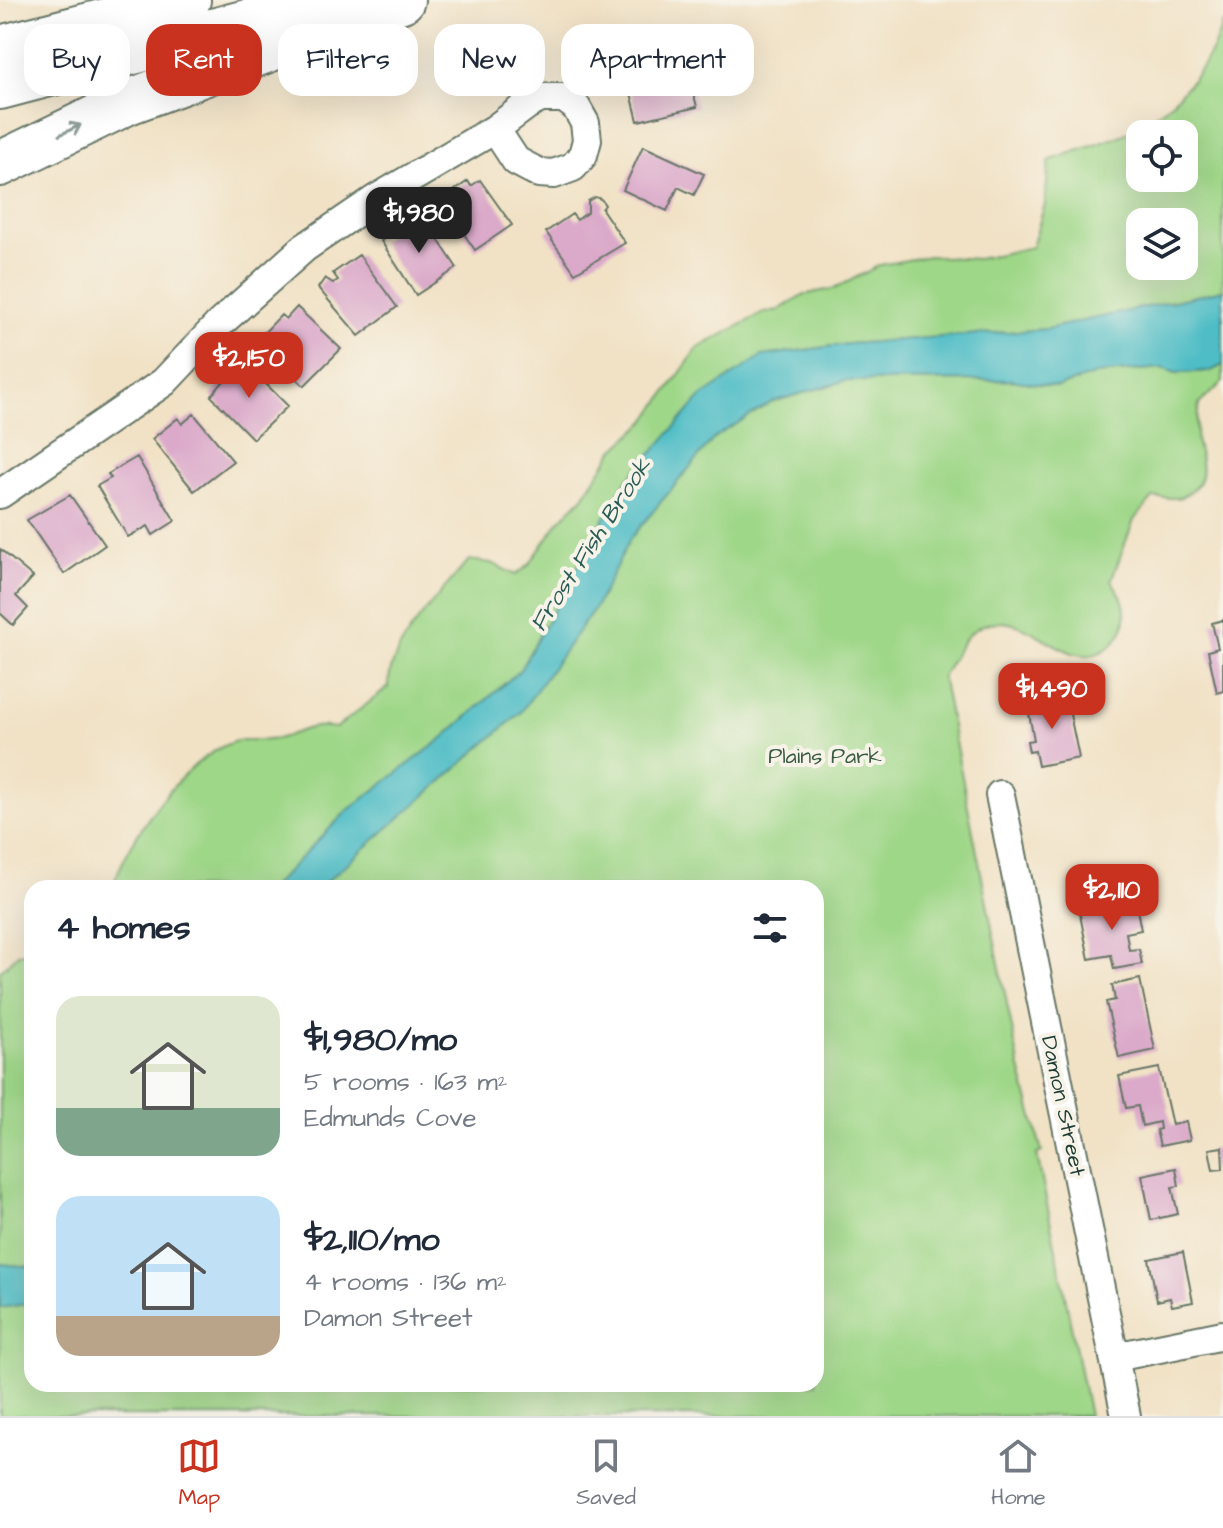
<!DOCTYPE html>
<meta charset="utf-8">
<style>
body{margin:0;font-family:"Architects Daughter",sans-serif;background:#f6f6f7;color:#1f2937;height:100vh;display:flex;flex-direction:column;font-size:30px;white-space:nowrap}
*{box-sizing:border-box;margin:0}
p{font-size:26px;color:#747a83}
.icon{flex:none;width:44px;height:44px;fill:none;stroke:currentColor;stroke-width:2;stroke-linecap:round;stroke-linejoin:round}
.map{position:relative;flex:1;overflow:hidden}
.panel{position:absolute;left:24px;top:880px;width:800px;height:512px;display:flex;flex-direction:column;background:#fff;border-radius:24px;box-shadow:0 8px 32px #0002}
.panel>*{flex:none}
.banner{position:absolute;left:24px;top:24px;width:800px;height:72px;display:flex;gap:16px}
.fabs{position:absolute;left:1126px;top:120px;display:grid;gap:16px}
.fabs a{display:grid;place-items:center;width:72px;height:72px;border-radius:16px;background:#fff;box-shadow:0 8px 32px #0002;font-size:40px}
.price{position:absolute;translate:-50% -68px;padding:0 18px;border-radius:16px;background:#c8321e;color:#fff;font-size:26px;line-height:52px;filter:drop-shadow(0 2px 4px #0008)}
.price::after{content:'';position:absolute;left:50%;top:48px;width:24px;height:18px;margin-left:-12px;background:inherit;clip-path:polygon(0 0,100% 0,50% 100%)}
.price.active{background:#222;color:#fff}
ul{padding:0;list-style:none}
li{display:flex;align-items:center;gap:24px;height:200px;padding:0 32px}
li span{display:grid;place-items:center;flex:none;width:224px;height:160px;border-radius:24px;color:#555}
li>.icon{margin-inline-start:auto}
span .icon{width:96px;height:96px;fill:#fffc;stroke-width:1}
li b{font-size:34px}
h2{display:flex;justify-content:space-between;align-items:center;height:96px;padding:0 32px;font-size:34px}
.tag{padding:0 28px;border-radius:24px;background:#fff;box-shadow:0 8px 32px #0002;font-size:28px;line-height:72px}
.tag.active{background:#c8321e;color:#fff}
.menu{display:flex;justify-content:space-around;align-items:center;height:112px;border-top:2px solid #e0e1e3;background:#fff;font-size:22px;color:#747a83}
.menu a{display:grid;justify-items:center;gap:4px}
.menu .active{color:#c8321e}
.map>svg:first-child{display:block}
.green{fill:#9fd788;stroke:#5f8a5e;stroke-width:2;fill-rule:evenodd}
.water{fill:#4fbdc6;stroke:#377d7d;stroke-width:2}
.building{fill:#dbaaca}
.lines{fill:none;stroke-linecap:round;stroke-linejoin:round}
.street-casing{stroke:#687767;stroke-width:32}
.highway-casing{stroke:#687767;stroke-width:48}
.street{stroke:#fff;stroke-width:28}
.highway{stroke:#fff;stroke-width:44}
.oneway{stroke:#8f9e9a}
.labels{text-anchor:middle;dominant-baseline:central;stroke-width:8;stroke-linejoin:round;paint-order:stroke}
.park-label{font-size:22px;fill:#395c45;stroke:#f7f3e8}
.street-label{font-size:22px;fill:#1f3d34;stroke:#f7f3e8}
.water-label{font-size:24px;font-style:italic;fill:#2b5d58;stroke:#f7f3e8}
</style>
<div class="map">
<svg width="1223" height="1416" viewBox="0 0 1223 1416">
<rect width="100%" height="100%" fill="#f7f3e8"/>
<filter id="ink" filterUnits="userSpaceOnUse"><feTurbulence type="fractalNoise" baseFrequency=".0125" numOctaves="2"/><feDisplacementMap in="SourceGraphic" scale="16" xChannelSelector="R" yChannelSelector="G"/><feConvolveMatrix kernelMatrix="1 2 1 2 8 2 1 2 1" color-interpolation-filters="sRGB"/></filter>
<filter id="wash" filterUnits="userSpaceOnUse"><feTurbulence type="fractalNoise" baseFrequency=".006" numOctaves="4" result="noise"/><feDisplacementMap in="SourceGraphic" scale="32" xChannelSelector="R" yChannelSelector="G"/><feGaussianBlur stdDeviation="1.8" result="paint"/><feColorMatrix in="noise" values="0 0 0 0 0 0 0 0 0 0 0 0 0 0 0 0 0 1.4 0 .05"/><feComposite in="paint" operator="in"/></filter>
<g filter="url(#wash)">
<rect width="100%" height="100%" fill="#f1e2c6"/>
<path class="green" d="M1223,21V290L1047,329L848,344L762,356L645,459L622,487L520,670L442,739L347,811L271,888H112C129,838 181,761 233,742C246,738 263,742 276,739C302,733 307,723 336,728L389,687C386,646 444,591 469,560L491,563L516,575L529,565L559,521L583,497L614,450L646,421L698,348L763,313L777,311L803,295L836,288L880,265L929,256L977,259L1032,247L1045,204L1049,161C1074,151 1113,141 1135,129C1175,106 1211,66 1223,21ZM1140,134H1184V178H1140ZM1140,222H1184V266H1140Z
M1223,365V382L1199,404C1198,416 1194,432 1197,444C1203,468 1208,485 1179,498H1153L1134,520L1111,581C1121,593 1127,605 1125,621C1123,631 1118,640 1109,647C1070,678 1034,613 990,623C961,630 957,656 942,676L1019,1064L1042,1152L1037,1154L1089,1416H0V1308L32,1303V1384H816V888H319L520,713L596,606L630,539L715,437L772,402L844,381L1011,380L1058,387L1096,374L1162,368L1176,373L1211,371Z
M32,952V1267L0,1264V971L18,954Z"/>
<path class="water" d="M1223,290V365L1211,371L1176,373L1162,368L1096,374L1058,387L1011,380L844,381L772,402L715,437L630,539L596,606L520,713L319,888H271L347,811L442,739L520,670L622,487L701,397L762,356L848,344L1047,329Z
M0,1264L32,1267V1303L0,1308Z"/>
<g id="blocks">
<path class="building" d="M685,59L697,107L638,121L626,73Z
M643,146L704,174L694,195L678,187L667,211L623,190Z
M480,180L512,225L475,250L441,200L468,181L471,186Z
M595,197L601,199L605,205L602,209L625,243L575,273L546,232L572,214L577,220L588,212V201Z
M423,217L457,268L416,295L381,241L408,221L411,226Z
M359,255L397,307L359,336L318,288L325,278L333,283L338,280L333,273Z
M297,307L341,349L304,386L257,340L281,315L286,319Z
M242,360L288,406L253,439L211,396Z
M194,414L233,461L194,491L152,439L178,418L182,424Z
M137,457L175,521L153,535L148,526L128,537L97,486L111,478L108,474Z
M70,495L105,545L64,574L27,520Z
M0,549L33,577L16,596L28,608L13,625L0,613Z
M1223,620V691L1217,693L1208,651L1218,648L1212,623Z
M1066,695L1079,758L1038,766L1035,751L1029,752L1027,741L1034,740L1027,703Z
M1135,899L1141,930L1126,933L1129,950L1139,949L1142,964L1114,969L1111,955L1089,959L1079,910Z
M1140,979L1155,1050L1119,1058L1106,1002L1115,1000L1112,985Z
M1159,1068L1172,1125L1186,1122L1190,1140L1160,1146L1156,1130L1160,1129L1159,1122L1142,1126L1138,1106L1126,1108L1119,1076Z
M1222,1147L1223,1169L1213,1170L1209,1149Z
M1176,1168L1179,1186L1172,1187L1178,1214L1151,1220L1142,1175Z
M1183,1252L1193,1302L1172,1306L1170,1298L1157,1301L1149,1259Z"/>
</g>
</g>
<g filter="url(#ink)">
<use href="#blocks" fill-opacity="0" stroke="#687767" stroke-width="2"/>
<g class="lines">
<g class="street-casing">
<path id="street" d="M0,494L164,382L218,325L304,248L376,199L495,129L527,105L541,98H564L576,107L585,123L587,140L583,155L573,167L554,174L539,173L516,161L495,129
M1000,795L1126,1416
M1115,1357L1223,1335"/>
</g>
<g class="highway-casing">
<path id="highway" d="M0,48L188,0
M0,87L327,1
M0,164L128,102L402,0"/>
</g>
<use href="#street" class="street"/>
<use href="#highway" class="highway"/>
</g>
<defs><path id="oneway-shaft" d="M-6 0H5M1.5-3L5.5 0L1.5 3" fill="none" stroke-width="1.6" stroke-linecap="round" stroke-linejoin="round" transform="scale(2)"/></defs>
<use class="oneway" href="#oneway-shaft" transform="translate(70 130) rotate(-26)"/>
</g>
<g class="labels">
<g class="park-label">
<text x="825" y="756">Plains Park</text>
</g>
<g class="street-label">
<text transform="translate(1063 1106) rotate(78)">Damon Street</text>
</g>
<g class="water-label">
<text transform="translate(591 545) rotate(-57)">Frost Fish Brook</text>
</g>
</g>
</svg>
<div class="fabs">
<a><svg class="icon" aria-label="locate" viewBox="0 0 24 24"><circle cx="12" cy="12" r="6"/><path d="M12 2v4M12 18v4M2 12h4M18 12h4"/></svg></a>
<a><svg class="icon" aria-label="layers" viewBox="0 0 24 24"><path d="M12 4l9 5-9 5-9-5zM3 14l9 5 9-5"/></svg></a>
</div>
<b class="price active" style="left:419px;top:255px">$1,980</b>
<b class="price" style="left:249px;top:400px">$2,150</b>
<b class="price" style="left:1052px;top:731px">$1,490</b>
<b class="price" style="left:1112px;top:932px">$2,110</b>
<div class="banner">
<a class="tag">Buy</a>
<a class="tag active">Rent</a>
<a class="tag">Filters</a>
<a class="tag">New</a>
<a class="tag">Apartment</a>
</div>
<section class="panel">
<h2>4 homes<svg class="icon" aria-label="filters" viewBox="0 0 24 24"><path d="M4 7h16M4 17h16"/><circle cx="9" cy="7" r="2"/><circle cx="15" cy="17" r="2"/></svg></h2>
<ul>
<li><span style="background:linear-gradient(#dfe7d0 70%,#7fa58c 0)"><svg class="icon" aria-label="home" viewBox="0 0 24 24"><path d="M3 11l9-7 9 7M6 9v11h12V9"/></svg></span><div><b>$1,980/mo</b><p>5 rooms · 163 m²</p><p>Edmunds Cove</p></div></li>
<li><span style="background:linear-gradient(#bfe0f5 75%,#b9a48a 0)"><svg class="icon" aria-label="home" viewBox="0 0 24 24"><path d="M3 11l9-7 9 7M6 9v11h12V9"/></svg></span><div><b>$2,110/mo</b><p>4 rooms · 136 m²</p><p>Damon Street</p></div></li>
</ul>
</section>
</div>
<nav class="menu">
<a class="active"><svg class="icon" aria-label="map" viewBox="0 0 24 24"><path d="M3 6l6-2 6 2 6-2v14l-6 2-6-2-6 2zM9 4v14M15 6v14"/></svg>Map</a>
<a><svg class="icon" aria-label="saved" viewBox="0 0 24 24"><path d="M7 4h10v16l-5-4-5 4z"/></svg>Saved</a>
<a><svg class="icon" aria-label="home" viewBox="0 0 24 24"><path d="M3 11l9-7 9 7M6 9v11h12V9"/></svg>Home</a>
</nav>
